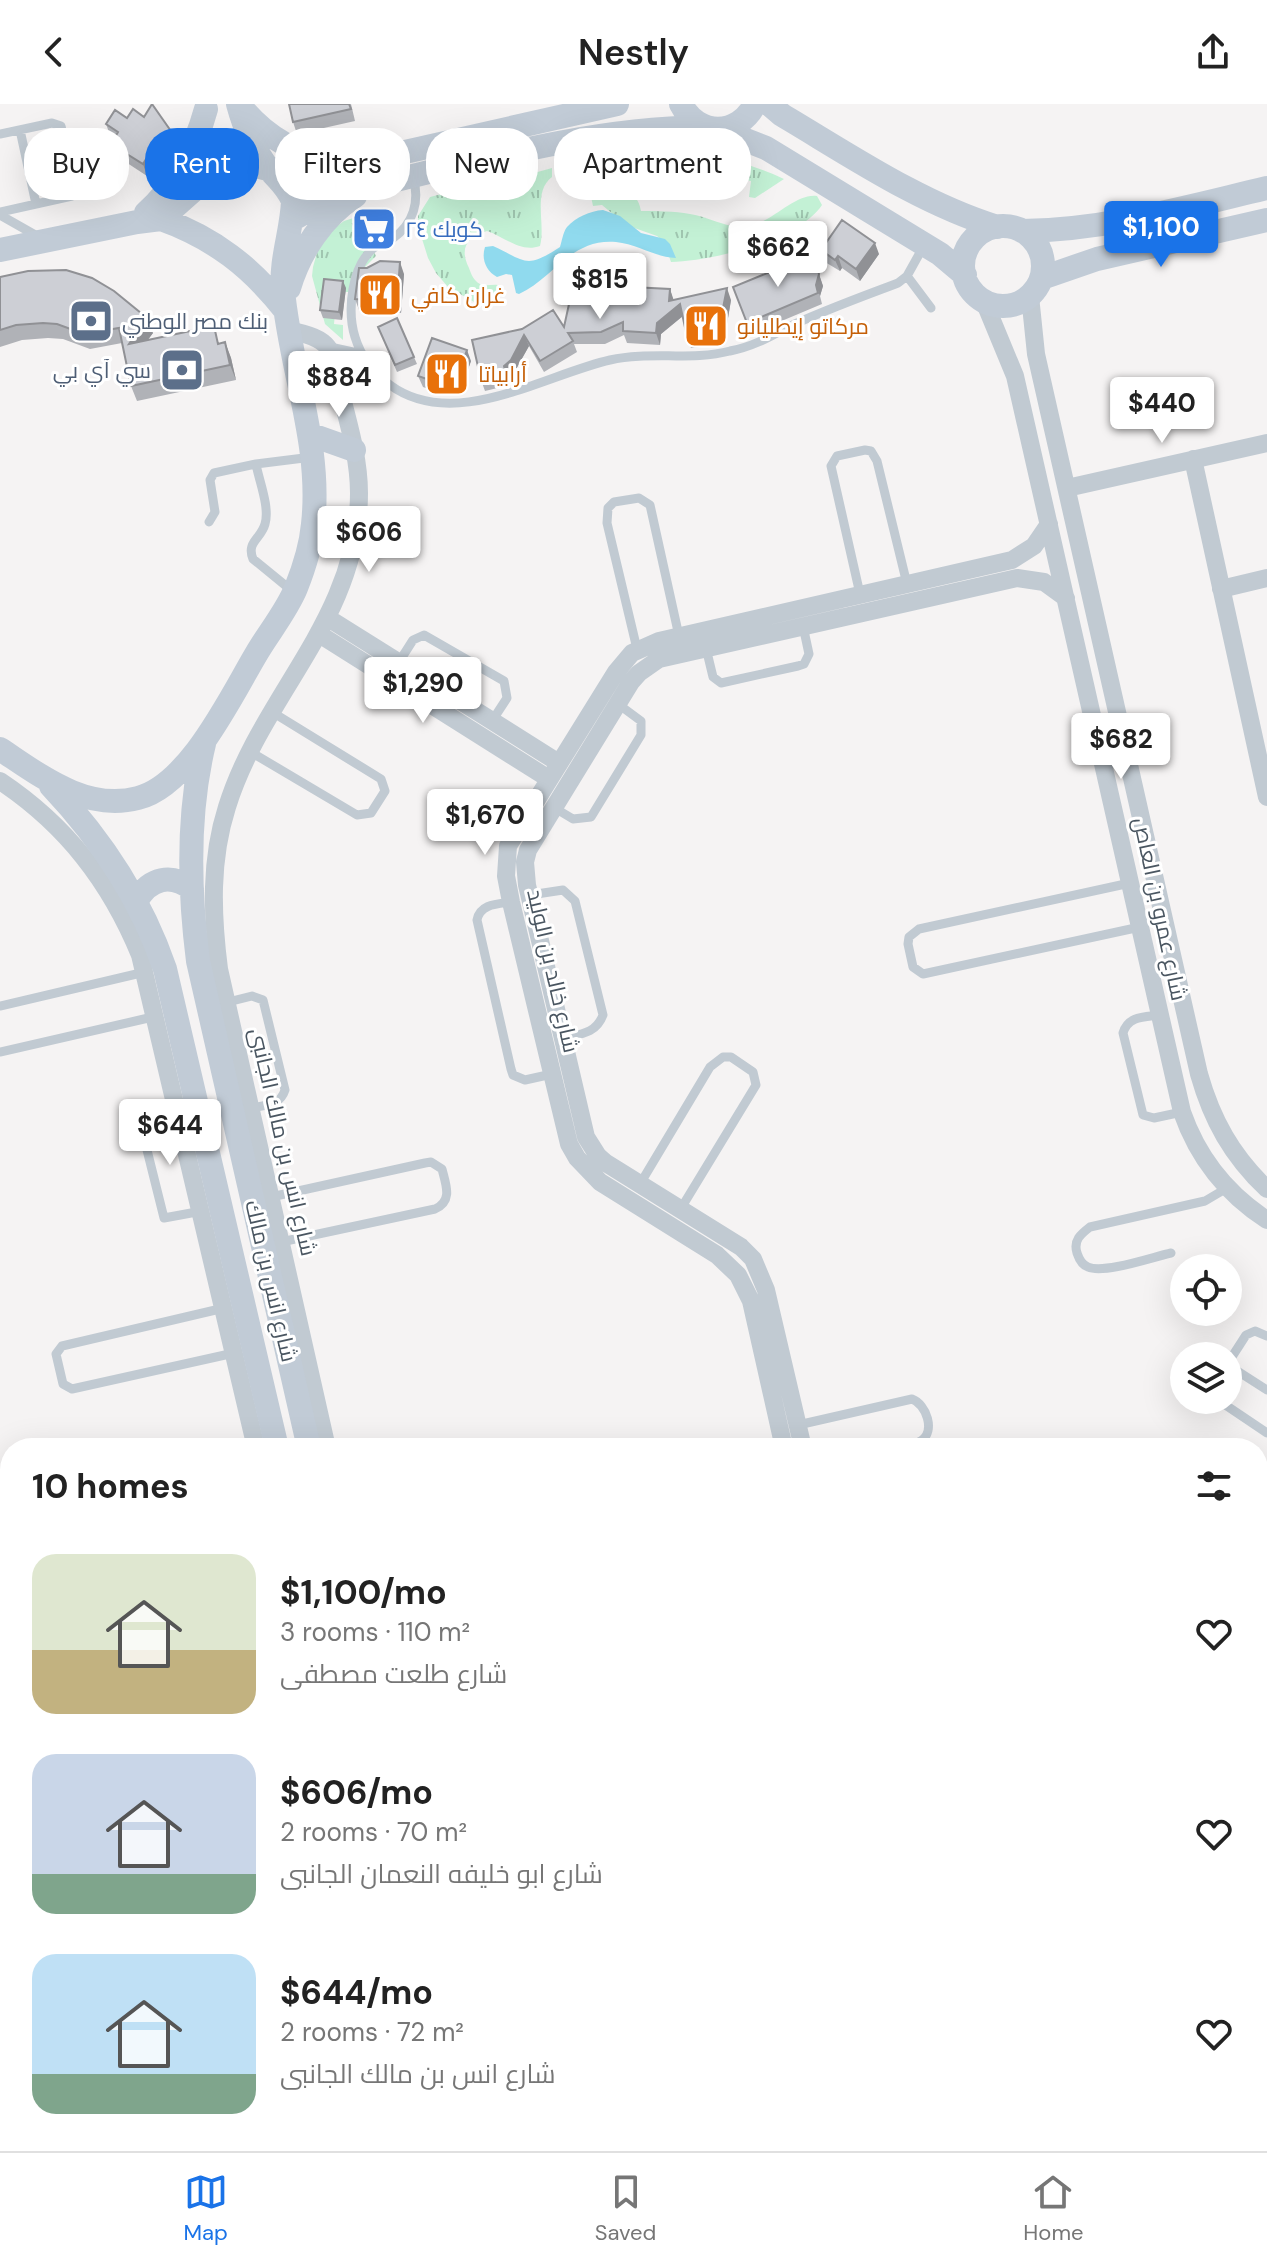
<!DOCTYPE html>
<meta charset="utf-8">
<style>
body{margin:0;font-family:"DM Sans",Cairo,sans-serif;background:#f6f6f6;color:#222;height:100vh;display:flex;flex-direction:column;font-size:30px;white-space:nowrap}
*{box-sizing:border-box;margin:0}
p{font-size:26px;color:#767676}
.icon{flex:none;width:44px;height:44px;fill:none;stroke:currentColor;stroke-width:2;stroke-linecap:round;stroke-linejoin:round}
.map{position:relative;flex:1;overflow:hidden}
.details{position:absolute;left:0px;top:1334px;width:1268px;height:714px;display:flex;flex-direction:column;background:#fff;border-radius:32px 32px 0 0;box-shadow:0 8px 32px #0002}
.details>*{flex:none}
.banner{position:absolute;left:24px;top:24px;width:800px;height:72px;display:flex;gap:16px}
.tools{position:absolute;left:1170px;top:1150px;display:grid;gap:16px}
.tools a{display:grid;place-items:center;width:72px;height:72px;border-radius:50%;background:#fff;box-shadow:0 8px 32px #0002;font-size:40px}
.price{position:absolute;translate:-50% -68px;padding:0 18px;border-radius:8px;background:#fff;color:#222;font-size:26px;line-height:52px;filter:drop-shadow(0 2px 4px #0008)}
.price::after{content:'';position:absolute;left:50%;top:48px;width:24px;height:18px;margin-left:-12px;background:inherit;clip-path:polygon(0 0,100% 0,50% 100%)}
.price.on{background:#1a73e8;color:#fff}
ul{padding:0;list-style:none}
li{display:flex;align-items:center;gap:24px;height:200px;padding:0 32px}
li span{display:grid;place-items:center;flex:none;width:224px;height:160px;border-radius:24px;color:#555}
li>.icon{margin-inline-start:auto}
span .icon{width:96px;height:96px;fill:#fffc;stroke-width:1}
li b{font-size:34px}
h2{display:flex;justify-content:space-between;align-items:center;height:96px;padding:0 32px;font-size:34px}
.pill{padding:0 28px;border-radius:32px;background:#fff;box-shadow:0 8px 32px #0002;font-size:28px;line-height:72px}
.pill.on{background:#1a73e8;color:#fff}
header{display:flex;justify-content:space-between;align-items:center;height:104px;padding:0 32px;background:#fff;font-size:36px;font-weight:600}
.menu{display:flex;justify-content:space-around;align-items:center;height:112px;border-top:2px solid #e0e0e0;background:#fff;font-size:22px;color:#767676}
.menu a{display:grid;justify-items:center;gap:4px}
.menu .on{color:#1a73e8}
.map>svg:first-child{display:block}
.grass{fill:url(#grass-tufts)}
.garden{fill:#c3f1d5}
.water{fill:#90daee}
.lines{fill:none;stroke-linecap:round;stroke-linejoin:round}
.lane{stroke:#c1cad2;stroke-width:9}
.street{stroke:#c1cad2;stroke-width:18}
.secondary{stroke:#c1cbd6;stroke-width:24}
.wall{fill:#b0b2b7}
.shaded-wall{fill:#909195}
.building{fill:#cdcfd5;stroke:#909195;stroke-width:2}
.labels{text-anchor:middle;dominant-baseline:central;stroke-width:6;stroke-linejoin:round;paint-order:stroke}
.shop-label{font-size:22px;fill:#366cbe;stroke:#fff;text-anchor:start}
.food-label{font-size:22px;fill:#c56008;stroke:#fff;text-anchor:start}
.service-label{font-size:22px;fill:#4e5e75;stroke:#fff;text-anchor:start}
.street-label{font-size:22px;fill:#4a5661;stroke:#fff}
</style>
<header><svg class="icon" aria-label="back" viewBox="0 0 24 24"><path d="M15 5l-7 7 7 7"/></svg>Nestly<svg class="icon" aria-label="share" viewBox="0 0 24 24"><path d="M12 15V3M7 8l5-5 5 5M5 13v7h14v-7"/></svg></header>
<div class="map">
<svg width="1267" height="2047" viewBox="0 0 1267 2047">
<defs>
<pattern id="grass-tufts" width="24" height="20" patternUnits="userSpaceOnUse" patternTransform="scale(2)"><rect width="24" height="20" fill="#c3f1d5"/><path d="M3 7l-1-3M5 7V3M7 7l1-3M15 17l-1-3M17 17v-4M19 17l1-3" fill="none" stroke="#a0c6b0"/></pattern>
</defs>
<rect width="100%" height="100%" fill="#f5f3f3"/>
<path class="grass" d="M642,42C692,45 738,54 784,75L755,94L749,93L751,77L662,59L658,71H650Z
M611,45C623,55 619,71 628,83C634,93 639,95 641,107C657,107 674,107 690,110C710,113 731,127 751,122C773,117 796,89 817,92L822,101C799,136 713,157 671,158L664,138L657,132L626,121L602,101L593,102L583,55L589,54L590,48Z
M552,64V73C532,88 546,120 540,142C520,149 505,133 487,127C467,133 459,144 469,164C471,170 474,177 480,180C485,183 492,180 498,181L494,196L483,200L474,198L448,183L436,169L428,154L418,122V112L430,93L504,74L514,78L531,74L534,69Z
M372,108L381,113L365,129L376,152L361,167L355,188H337L334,220L343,221V236L325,220L312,172L313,163L318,145L333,125L344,117Z"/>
<path class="garden" d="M10,2028V2038H1199L1201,2047H0V2030Z"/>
<path class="water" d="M603,106L620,112L641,129L665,135L670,140L676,154C654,153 637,140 616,138C571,134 554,174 519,190L516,189L512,171L506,170L497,173C486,167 481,155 485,143L493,142C527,158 526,165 560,143C562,137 563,128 567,123C576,113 590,107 603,106Z"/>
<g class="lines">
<path class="lane" d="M20,26L36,100
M0,30L52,19L61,22L76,86L72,92L0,108
M413,72C420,97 414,120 392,135C387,138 380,139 375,143C351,161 347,207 355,233C361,253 374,269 390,281C454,328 544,271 610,256C650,247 691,257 730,247C751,243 768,234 786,224C822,207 861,193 898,179L907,172L922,145L926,142
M0,111L37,132
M907,172L931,204
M330,243L362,250
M342,295L371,263
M256,360C259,377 270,403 265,420C261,435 246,438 253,455L291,486
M209,418L215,408L210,376L214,369L256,360L312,353
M860,490L831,362L837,352L865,346L871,347L877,357L907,480
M706,544L713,573L721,579L798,562L804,560L809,550L803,522
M637,545L607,419L608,404L614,398L639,394L650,401L679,532
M399,558L413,536L424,531L504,577L507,594L492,617
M249,647L357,711L371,709L385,687L381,675L272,608
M553,703L573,715L591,713L641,631V617L618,600
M1130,779L919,825L909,833L908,840L913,863L923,870L1140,823
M530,791L563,786L575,797L603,911C596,930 580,930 563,934
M511,798C497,800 480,800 477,816L511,965L513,971L525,976L552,970
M228,898L252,892L263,896L285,986C280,1002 265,1001 251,1004
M0,902L145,868
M1159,911C1144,913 1128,912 1123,929L1143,1011L1154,1014L1182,1008
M0,948L157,912
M179,1008L145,1016L141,1022L164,1114L202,1107
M640,1080L710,963L723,953H731L753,968L756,981L680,1106
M271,1093L425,1059L431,1058L442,1065C446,1081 453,1097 435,1105L281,1138
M1171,1149C1153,1153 1104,1170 1088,1163C1082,1161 1079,1155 1077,1149C1073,1136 1081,1130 1090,1123L1205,1097L1227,1084
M224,1204L62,1242L56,1250L63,1280L72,1285L234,1249
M1228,1259L1246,1231L1255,1227L1267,1232
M1228,1261L1267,1286
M1218,1296L1267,1329
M798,1321L912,1295C926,1300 936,1327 921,1337C914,1341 903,1342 895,1344"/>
<path class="street" d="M1030,192L1036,250L1199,970C1212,1016 1232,1052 1267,1085
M984,197L1015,272L1182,1008C1198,1054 1227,1090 1267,1116
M290,227C338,234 333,253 342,294C350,325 359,357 359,389C359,515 262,590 227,703C210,756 212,810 219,865L327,1344
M1193,355L1267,693
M1067,384L1267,339
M1221,485L1267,474
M328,514L559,659
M319,530L549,675
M0,677C66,721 110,778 140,851L256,1344
M784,1344L751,1197L738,1171L717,1151L600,1078L577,1054L569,1040L511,798L506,772L508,742L616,568L632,549L659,537L1012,456L1034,442L1049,420
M803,1344L766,1186L753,1155L741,1143L606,1059L598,1052L586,1033L527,781L525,758L528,746L631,578L639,569L659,555L1017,474L1044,478L1066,494
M0,1899L10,1897"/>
<path class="secondary" d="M681,0C698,33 738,33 755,0
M769,0L782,11C851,52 920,99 997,123
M242,4C265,32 294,49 329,56
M720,26L766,44L940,150L965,171
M146,109C177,81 195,45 206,5
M161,115C214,134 251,163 285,206
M293,115L332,93L350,87C467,60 582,25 703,23
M963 162a40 40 0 1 1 80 0a40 40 0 1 1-80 0Z
M1022,127C1106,126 1186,103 1267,84
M0,146L137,118L161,115L214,68L233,62L251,61L268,65L343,62L617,0
M1042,174L1097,155L1267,116
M289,184C300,147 323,113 355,92
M309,330L354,346
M204,640C187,710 189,786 198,857L309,1344
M0,645C41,672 86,708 138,694C190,681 232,590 258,547C270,527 287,506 296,484C304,464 311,442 313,420C322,340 290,265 283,186C280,156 292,127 293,97C286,80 275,74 265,60C252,42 244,22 238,0
M51,682C102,736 141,795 165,865L277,1344
M137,796C150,774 171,769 192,785
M1258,1513L1267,1504
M1258,1555L1267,1561
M1258,1645L1267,1639
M1258,1779L1267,1819
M0,1931L10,1929
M0,1968L10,1966"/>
</g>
<path class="wall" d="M351,0L355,17L297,30L293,18Z
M127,14L177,41L159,68L152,64L147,72L115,51L111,40L114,34L110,31L106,20Z
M391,121L392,125L363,141L355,124Z
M821,146L879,150L860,177L842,164L840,167L825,158Z
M812,151L823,182L820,192L822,200L751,230L733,183Z
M367,164L404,170L401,209L359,206L355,195Z
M0,173L153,229L147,236L220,240L225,238L231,254L236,276L137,297L131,282L122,239L90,245L63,235L48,234L22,236L0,243Z
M612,182L670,185L673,196H731L726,226L719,233L721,241L691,244L687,233L683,212L661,230L660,241L627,239L624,231L605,240H574L577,248L544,268L529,242L515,267L508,273L510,281L485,287L481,276L472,236L564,223Z
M346,184L342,216L323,214L320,206Z
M397,214L417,260L397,268L381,230Z
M471,257L459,291H446L423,283L418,272Z"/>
<path class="shaded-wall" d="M173,30L177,41L159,68L155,57Z
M148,52L152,64L147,72L143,60Z
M875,139L879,150L860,177L856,165Z
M838,152L842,164L840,167L835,156Z
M400,158L404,170L401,209L397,198Z
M819,170L823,182L820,192L816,181Z
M343,177L346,184L342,216L339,208Z
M727,184L731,196L726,226L719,233L721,241L715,222Z
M670,185L674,197L680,200L684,211L661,230L660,241L656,229L657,219Z
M147,214L153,229L134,255L129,240Z
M524,231L529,242L515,267L508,273L510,281L504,262Z
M225,238L231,254L236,276L230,261Z
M467,246L471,257L459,291L455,279Z"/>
<path class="building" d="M152,0L173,30L155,57L148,52L143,60L111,40L118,28L106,20L115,6L127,14L133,5L144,13Z
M289,0H349L351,5L293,18Z
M382,105L391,121L362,137L353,120Z
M842,116L875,139L856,165L838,152L835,156L821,146Z
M812,151L819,170L816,181L818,189L747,219L733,183Z
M380,157L400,158L397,198L355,195L359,164H367Z
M66,166L92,174L114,187L147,214L129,240L214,222L218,240L225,238L230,261L131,282L119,224L84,230L57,220L43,219L16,221L0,226V173L28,167Z
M324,175L343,177L339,208L320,206Z
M589,176H601L612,182L670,185L669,197L727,184L721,214L715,222L717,230L687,233L680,200L657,219L656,229L623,227V218L601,228L568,229L573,237L540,257L524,231L511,256L504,262L506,269L481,276L472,236L522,225L553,206L564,223L571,191L578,181Z
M397,214L414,253L395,261L378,223Z
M432,234L467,246L455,279L441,280L418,272Z"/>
<defs>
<g id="supermarket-square" transform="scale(2.3)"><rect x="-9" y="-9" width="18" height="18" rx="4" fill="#3f7fe0" stroke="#fff"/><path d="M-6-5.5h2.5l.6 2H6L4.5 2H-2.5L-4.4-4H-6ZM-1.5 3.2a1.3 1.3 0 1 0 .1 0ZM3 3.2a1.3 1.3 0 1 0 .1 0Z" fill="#fff"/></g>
<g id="restaurant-square" transform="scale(2.3)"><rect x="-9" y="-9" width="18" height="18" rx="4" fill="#e8710a" stroke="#fff"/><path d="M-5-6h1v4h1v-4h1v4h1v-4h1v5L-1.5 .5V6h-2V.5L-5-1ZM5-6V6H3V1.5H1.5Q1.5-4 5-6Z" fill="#fff"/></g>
<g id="bank-square" transform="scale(2.3)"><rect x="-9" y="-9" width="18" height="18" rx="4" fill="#5c6f8a" stroke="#fff"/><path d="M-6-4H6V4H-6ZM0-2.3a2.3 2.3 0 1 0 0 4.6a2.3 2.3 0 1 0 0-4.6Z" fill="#fff"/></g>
</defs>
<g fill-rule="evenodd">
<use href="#supermarket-square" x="374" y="125"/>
<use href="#restaurant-square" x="380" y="191"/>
<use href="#bank-square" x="91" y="217"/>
<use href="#restaurant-square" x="706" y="222"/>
<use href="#bank-square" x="182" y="266"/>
<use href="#restaurant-square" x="447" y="270"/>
</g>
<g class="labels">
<g class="shop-label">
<text x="405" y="125">كويك ٢٤</text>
</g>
<g class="food-label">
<text x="411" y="191">غران كافي</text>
<text x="737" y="222">مركاتو إيطليانو</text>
<text x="478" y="270">أرابياتا</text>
</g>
<g class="service-label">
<text x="122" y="217">بنك مصر الوطني</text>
<text x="151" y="266" text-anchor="end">سي آي بي</text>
</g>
<g class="street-label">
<text transform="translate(1160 805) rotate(78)">شارع عمرو بن العاص</text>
<text transform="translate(553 867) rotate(77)">شارع خالد بن الوليد</text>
<text transform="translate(283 1038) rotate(77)">شارع انس بن مالك الجانبى</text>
<text transform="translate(271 1177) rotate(77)">شارع انس بن مالك</text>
</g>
</g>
</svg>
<div class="tools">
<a><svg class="icon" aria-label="locate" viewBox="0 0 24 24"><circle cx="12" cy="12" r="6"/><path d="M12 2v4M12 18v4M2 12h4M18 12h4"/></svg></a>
<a><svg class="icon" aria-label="layers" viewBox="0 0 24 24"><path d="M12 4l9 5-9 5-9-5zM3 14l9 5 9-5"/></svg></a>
</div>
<b class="price on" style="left:1161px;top:165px">$1,100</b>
<b class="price" style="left:778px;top:185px">$662</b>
<b class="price" style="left:600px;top:217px">$815</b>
<b class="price" style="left:339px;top:315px">$884</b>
<b class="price" style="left:1162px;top:341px">$440</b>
<b class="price" style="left:369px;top:470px">$606</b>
<b class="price" style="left:423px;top:621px">$1,290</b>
<b class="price" style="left:1121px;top:677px">$682</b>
<b class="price" style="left:485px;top:753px">$1,670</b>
<b class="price" style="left:170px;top:1063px">$644</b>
<div class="banner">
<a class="pill">Buy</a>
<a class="pill on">Rent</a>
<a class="pill">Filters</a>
<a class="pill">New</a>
<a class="pill">Apartment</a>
</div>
<section class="details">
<h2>10 homes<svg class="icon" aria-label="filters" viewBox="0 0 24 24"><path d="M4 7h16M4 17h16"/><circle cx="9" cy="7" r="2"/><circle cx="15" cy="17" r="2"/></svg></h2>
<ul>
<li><span style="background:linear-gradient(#dfe7d0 60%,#c2b280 0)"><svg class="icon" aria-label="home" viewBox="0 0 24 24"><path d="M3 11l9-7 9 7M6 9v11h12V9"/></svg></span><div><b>$1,100/mo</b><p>3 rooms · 110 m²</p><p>شارع طلعت مصطفى</p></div><svg class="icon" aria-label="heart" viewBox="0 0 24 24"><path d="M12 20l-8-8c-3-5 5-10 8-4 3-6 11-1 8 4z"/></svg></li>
<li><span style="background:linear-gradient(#c9d6e8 75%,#7fa58c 0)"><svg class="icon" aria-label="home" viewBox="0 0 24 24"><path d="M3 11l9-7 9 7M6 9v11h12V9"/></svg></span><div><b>$606/mo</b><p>2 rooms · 70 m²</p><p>شارع ابو خليفه النعمان الجانبى</p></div><svg class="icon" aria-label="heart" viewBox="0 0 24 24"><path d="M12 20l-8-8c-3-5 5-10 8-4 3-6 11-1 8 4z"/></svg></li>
<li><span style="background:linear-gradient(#bfe0f5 75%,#7fa58c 0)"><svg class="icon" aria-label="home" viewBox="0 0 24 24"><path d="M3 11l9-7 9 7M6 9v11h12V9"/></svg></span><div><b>$644/mo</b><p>2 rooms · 72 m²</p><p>شارع انس بن مالك الجانبى</p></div><svg class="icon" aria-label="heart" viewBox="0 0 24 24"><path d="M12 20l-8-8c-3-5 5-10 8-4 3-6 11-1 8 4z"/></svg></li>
</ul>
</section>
</div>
<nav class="menu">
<a class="on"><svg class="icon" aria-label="map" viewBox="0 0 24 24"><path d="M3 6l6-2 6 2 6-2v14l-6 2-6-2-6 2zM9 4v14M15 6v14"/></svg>Map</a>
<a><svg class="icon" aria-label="saved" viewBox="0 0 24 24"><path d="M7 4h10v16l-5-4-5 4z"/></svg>Saved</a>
<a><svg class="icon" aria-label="home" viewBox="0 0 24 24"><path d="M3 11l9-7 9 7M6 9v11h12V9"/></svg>Home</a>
</nav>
